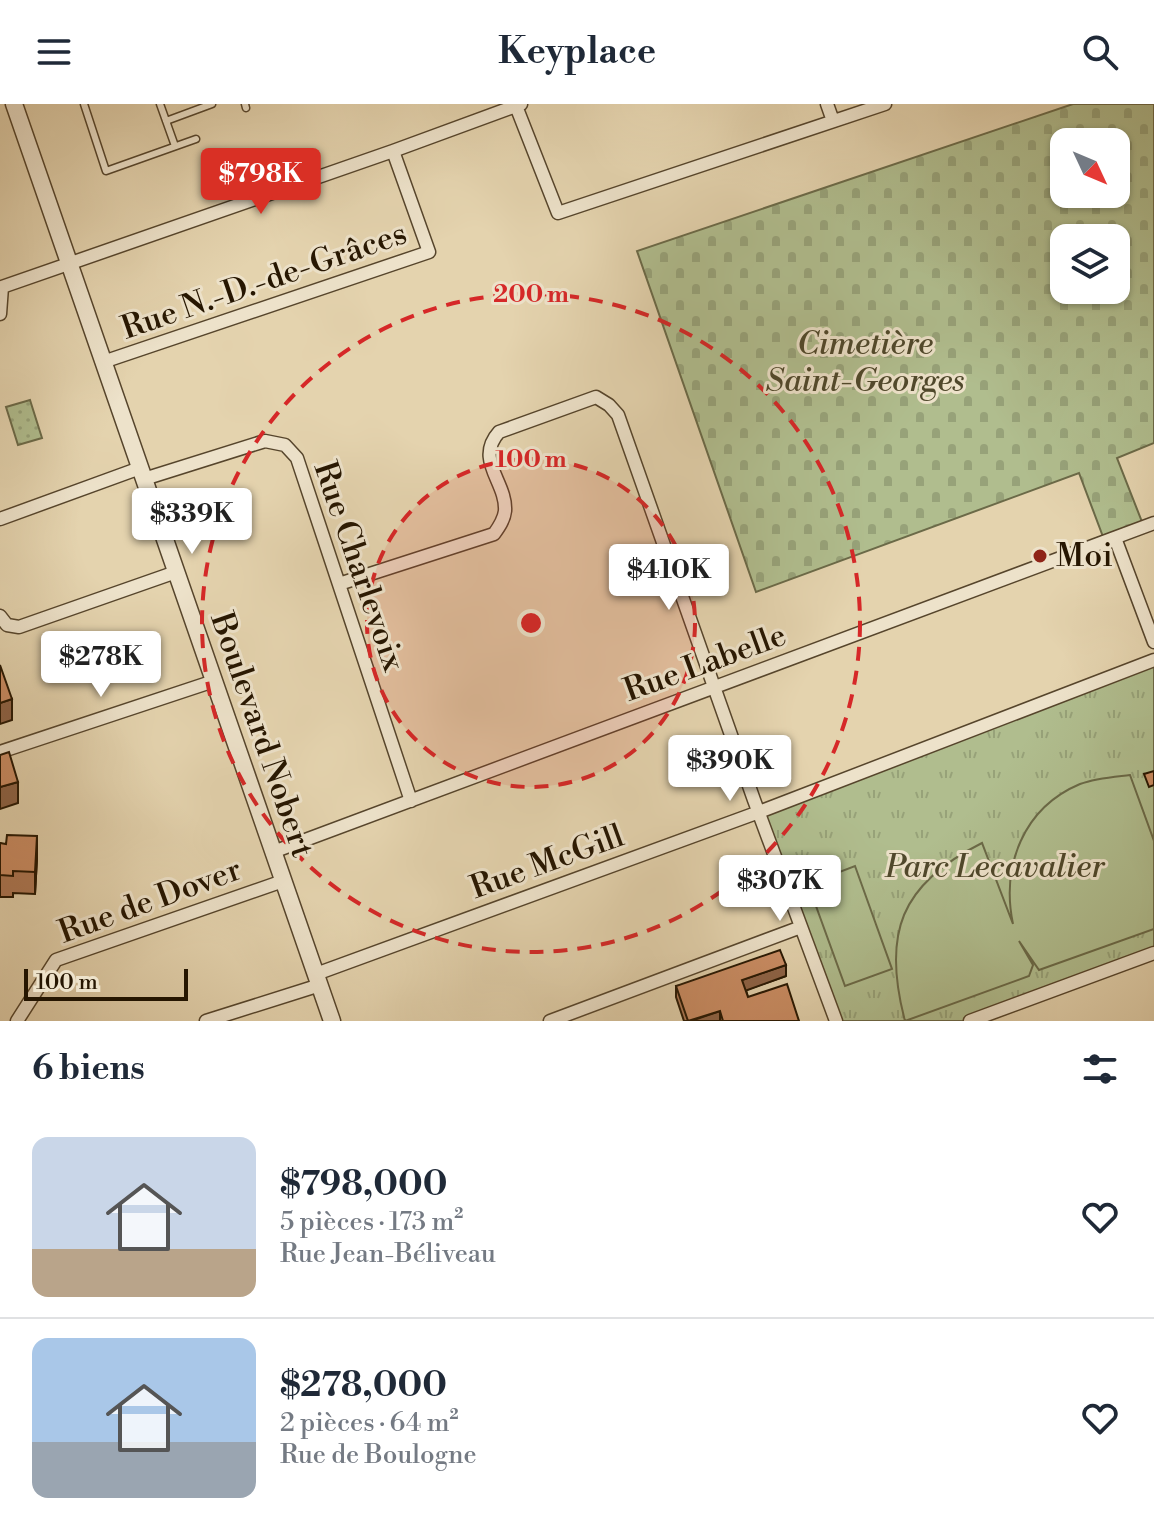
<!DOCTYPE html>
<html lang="fr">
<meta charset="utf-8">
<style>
body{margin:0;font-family:"Libre Bodoni",serif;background:#f2f2f3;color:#1f2937;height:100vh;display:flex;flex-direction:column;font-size:30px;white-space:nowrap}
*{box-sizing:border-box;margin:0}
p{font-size:26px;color:#747a83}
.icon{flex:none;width:44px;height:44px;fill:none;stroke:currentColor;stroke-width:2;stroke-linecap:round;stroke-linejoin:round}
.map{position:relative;height:917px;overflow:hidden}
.panel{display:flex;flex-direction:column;background:#fff;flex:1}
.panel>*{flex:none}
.needle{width:52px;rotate:134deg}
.fabs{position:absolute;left:1050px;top:24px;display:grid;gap:16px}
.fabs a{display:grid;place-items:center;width:80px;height:80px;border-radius:16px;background:#fff;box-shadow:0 2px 6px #0004;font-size:40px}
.scale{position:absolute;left:24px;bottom:20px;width:164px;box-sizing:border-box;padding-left:8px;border:4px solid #261601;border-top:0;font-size:22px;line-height:28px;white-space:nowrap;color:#261601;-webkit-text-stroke:6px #ede2ca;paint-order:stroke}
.price{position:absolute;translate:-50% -68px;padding:0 18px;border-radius:8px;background:#fff;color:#222;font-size:26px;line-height:52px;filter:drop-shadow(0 2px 4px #0008)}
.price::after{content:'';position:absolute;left:50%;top:48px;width:24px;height:18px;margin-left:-12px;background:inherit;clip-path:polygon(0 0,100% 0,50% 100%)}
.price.selected{background:#d93025;color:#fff}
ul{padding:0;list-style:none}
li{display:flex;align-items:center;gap:24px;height:200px;padding:0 32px}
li+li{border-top:2px solid #e0e1e3}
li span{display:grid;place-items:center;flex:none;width:224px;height:160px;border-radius:16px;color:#555}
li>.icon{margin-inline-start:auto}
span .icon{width:96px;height:96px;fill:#fffc;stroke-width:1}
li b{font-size:34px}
h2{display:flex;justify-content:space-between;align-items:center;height:96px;padding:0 32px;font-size:34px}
header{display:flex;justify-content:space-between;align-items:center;height:104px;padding:0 32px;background:#fff;font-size:36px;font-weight:700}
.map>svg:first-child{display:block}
.grass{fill:url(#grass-tufts);stroke:#6b6a48;stroke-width:2}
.cemetery{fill:url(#cemetery-stones);stroke:#6b6a48;stroke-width:2;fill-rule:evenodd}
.garden{fill:url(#garden-dots);stroke:#6b6a48;stroke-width:2}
.pitch{fill:#b0bd8e;stroke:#6b6a48;stroke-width:2}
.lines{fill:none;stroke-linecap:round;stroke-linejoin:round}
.service-casing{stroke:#56452c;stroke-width:9}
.minor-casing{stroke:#56452c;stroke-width:15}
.tertiary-casing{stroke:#56452c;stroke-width:19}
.service{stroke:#ede2ca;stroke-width:6}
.minor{stroke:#ede2ca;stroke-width:12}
.tertiary{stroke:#ede2ca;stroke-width:16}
.wall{fill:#af7956;stroke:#261601;stroke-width:2}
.shaded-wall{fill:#8e6346;stroke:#261601;stroke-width:2}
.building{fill:#cb8d64;stroke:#261601;stroke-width:2}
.ring{fill:none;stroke:#d62828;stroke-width:4;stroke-dasharray:14 10}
.poi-dot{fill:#8f2418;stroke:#ede2ca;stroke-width:3}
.labels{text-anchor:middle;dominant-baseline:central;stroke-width:6;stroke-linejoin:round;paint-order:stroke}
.street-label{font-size:32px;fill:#261601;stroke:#ede2ca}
.park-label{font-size:32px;font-style:italic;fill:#4f482b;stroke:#ede2ca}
.poi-label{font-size:32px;fill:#261601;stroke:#ede2ca;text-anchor:start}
.centre{fill:#d62828;stroke:#ede2ca;stroke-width:4}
.ring-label{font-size:24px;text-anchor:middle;font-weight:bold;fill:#d62828;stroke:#ede2ca;stroke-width:6;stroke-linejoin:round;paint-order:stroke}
</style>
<header><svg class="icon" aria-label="menu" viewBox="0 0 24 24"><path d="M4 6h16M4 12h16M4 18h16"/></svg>Keyplace<svg class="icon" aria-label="search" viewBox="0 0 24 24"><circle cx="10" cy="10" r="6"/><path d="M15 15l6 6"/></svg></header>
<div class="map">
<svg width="1154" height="917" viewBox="0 0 1154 917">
<defs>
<pattern id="grass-tufts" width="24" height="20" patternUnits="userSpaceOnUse" patternTransform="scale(2)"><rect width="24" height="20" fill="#b0bd8e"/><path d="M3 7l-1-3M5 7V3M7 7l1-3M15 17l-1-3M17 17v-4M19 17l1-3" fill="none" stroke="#97a279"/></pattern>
<pattern id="cemetery-stones" width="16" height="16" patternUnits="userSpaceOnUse" patternTransform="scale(2)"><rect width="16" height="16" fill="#b0bd8e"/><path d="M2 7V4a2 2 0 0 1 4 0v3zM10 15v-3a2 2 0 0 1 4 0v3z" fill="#97a279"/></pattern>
<pattern id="garden-dots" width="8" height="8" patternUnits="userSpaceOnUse" patternTransform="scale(2)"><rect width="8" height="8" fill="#b0bd8e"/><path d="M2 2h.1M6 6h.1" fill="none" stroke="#97a279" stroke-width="1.8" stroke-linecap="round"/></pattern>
</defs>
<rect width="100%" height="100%" fill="#e4d3ae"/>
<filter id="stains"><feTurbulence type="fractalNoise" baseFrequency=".0025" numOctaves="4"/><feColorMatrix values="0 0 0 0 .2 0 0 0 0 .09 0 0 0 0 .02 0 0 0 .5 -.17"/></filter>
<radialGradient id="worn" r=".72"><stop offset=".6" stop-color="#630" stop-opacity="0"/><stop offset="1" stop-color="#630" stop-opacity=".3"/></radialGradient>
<path class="grass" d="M1154,556V849L970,917H836L759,708Z"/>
<path class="cemetery" d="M1073,0H1154V339L1117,354L1144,423L1105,438L1079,369L756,488L637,147ZM1064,38H1116V90H1064ZM1064,134H1116V186H1064Z"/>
<path class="garden" d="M30,296L42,334L18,341L6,303Z"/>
<path class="pitch" d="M1130,671L1154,737V825L1039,866L1019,837L1033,861L1029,872L905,917C882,830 900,780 982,739L1013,820C1001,762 1023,704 1080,680C1096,674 1113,673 1130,671Z
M855,762L892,865L845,882L808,780Z"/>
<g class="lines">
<g class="service-casing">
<path id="service" d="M84,0L106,67L196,35
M160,0L175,42
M245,0L246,4
M166,17L212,0"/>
</g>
<g class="minor-casing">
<path id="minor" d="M827,0L833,17
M516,2L558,109L885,0
M0,210L2,183L393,47L521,0
M103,258L429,148L393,47
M144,375L265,337L285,341L297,354L411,697
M0,415L140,364
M1115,434L1154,538
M339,480L494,430C499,423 504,416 505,407C507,378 474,356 499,328L596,293L609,301L618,311L754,696L836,917
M0,512L7,521L19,523L176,468
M0,648L214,577
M273,748L1154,419
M316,870L759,708L1154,556
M17,917L56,856L283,777
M206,917L320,881
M550,917L801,823
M970,917L1154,849"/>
</g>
<g class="tertiary-casing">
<path id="tertiary" d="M14,0L332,917"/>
</g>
<use href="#service" class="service"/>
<use href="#minor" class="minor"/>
<use href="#tertiary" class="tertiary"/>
</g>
<path class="wall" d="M0,739L37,754L35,790L13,789V793H0Z
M786,872L746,886L748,893L799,917H684L676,893V882Z"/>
<path class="shaded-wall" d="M12,595V616L0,620V599Z
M18,678V699L0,705V683Z
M37,732V754L35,790V768Z
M786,861V872L742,888V876Z
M720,907V917H691Z"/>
<path class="building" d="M0,561L12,595L0,599Z
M9,648L18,678L0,683V651Z
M1154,667V681L1149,683L1144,670Z
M7,731L37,732L35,768L13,767V772L0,771V739L6,740Z
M780,846L786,861L742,876L748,893L787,880L799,917H723L720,907L688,917L676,882Z"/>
<circle cx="531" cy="519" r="164" fill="#d62828" fill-opacity=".12"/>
<g class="ring">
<circle cx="531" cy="519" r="164"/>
<circle cx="531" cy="519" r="329"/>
</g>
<circle class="poi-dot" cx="1040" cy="452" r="8"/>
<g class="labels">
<g class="street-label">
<text transform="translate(264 177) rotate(-19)">Rue N.-D.-de-Grâces</text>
<text transform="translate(359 462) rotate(71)">Rue Charlevoix</text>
<text transform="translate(705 559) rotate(-20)">Rue Labelle</text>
<text transform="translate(262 631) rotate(71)">Boulevard Nobert</text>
<text transform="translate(547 758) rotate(-20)">Rue McGill</text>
<text transform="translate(150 797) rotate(-20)">Rue de Dover</text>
</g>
<g class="park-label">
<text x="865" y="240">Cimetière<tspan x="865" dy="37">Saint-Georges</tspan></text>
<text x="995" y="763">Parc Lecavalier</text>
</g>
<g class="poi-label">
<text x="1056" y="452">Moi</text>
</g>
</g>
<circle cx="531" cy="519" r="12" class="centre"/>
<g class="ring-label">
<text x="531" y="198">200 m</text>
<text x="531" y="363">100 m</text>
</g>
<rect width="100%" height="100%" filter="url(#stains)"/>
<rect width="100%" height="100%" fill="url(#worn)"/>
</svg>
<div class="fabs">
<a><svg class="needle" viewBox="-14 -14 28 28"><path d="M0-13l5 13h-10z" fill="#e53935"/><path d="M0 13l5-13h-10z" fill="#747a83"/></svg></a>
<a><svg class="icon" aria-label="layers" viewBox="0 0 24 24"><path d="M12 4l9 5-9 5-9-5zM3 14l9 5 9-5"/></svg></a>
</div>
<div class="scale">100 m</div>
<b class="price selected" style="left:261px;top:112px">$798K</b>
<b class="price" style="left:192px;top:452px">$339K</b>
<b class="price" style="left:669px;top:508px">$410K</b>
<b class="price" style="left:101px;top:595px">$278K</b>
<b class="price" style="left:730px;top:699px">$390K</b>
<b class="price" style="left:780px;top:819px">$307K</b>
</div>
<section class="panel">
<h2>6 biens<svg class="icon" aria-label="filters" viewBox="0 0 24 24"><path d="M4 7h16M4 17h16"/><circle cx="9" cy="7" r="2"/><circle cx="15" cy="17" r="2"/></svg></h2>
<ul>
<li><span style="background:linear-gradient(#c9d6e8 70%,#b9a48a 0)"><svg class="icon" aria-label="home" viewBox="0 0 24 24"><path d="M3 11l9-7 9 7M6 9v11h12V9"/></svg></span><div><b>$798,000</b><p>5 pièces · 173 m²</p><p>Rue Jean-Béliveau</p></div><svg class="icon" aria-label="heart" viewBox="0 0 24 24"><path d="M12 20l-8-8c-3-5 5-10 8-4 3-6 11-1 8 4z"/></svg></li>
<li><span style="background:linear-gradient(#a9c7e8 65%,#9aa5b1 0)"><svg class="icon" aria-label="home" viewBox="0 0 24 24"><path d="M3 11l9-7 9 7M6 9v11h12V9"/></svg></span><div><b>$278,000</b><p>2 pièces · 64 m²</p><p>Rue de Boulogne</p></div><svg class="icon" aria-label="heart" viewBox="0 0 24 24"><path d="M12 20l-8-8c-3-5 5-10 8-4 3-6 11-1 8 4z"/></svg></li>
</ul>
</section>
